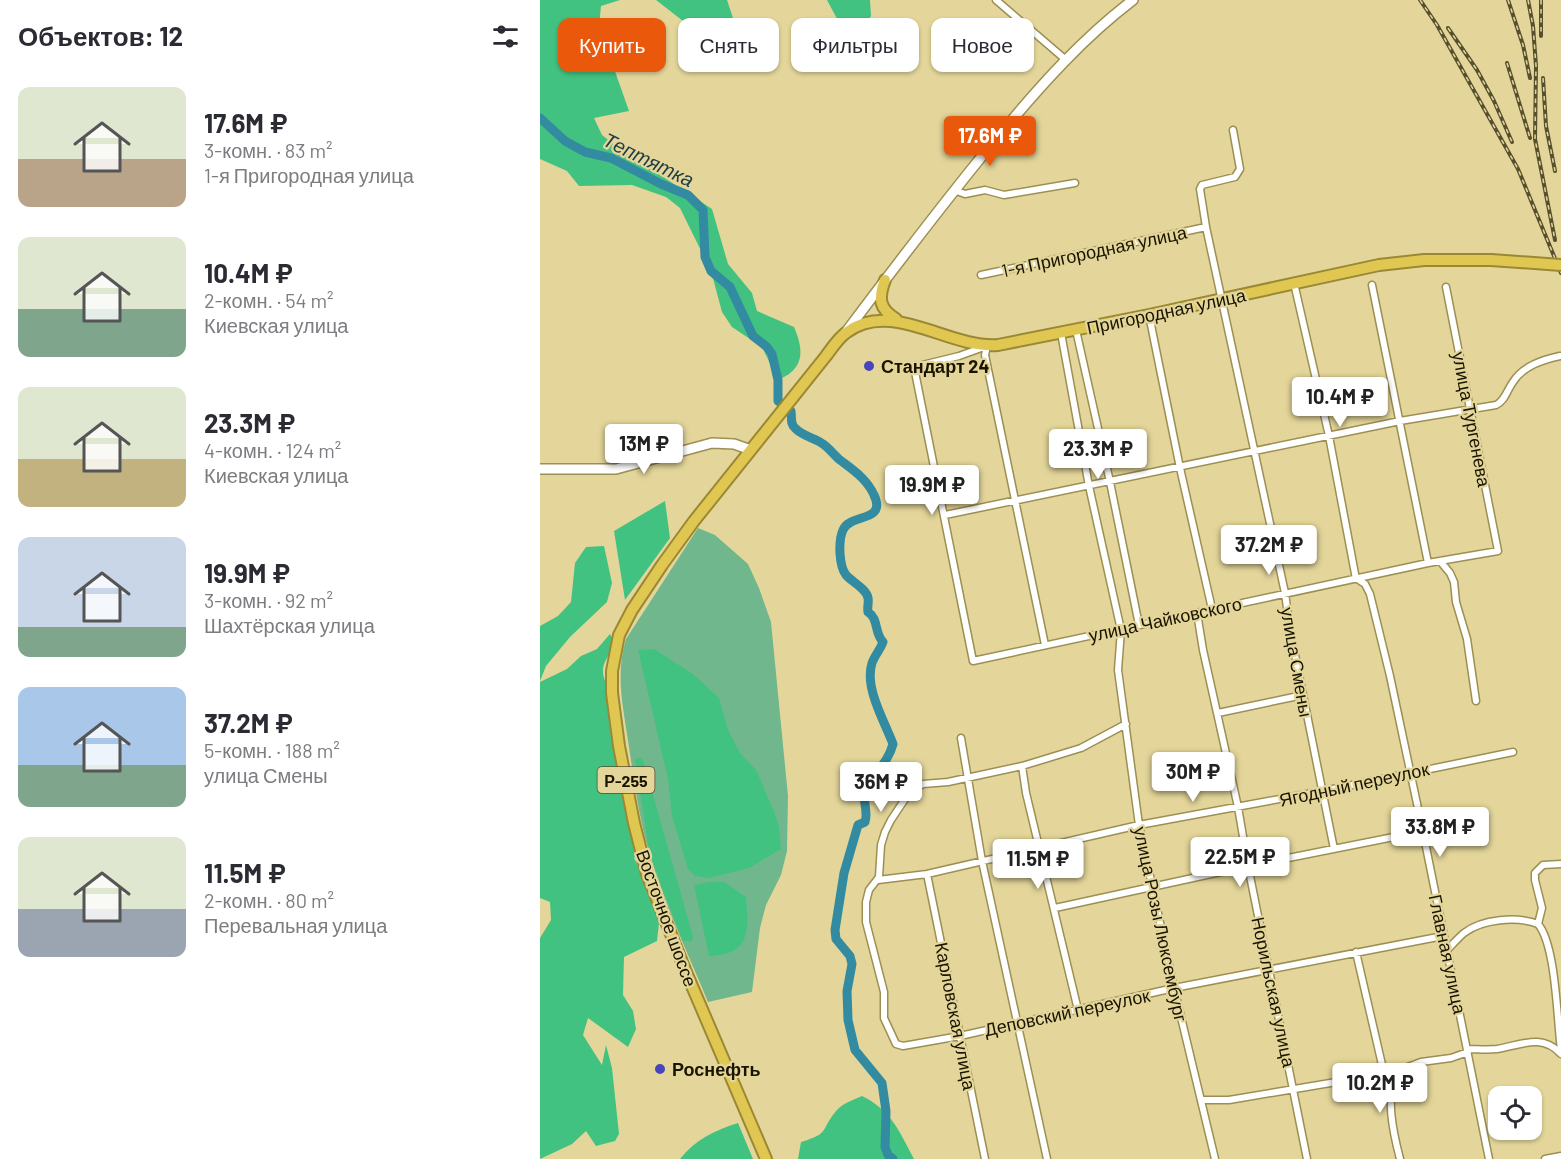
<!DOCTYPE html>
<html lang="ru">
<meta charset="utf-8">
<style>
body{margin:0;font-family:Barlow,sans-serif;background:#f7f7f7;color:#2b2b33;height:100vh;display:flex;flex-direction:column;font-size:22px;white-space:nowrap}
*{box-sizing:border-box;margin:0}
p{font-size:20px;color:#7c7c81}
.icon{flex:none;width:33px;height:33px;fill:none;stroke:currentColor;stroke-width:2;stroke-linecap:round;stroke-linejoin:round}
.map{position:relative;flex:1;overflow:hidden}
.panel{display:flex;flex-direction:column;background:#fff;width:540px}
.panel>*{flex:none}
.banner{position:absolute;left:18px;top:18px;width:570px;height:54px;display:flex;gap:12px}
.fabs{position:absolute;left:948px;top:1086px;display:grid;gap:12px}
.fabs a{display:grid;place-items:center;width:54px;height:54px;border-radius:12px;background:#fff;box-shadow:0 2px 4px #0004;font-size:30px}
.price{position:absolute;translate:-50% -51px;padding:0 14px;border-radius:6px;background:#fff;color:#222;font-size:20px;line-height:39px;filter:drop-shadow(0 2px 3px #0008)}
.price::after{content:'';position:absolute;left:50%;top:36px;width:18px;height:14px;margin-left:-9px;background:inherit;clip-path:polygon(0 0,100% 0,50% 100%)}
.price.active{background:#ea580c;color:#fff}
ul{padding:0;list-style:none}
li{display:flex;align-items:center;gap:18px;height:150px;padding:0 18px}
li span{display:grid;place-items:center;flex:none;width:168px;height:120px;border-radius:12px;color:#555}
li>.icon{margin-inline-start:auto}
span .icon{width:72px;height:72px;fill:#fffc;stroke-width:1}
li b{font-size:26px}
h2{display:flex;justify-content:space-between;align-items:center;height:72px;padding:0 18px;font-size:26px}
.tag{padding:0 21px;border-radius:12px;background:#fff;box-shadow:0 2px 4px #0004;font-size:21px;line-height:54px}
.tag.active{background:#ea580c;color:#fff}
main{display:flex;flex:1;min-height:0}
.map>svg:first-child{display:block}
.green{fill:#71b78e}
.forest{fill:#41c281}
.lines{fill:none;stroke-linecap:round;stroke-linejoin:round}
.river{stroke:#328ba1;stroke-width:9}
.street-casing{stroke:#9c8f54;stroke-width:9}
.secondary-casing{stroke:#9c8f54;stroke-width:12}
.highway-casing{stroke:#9a8835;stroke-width:14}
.street{stroke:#fff;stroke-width:6}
.secondary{stroke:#fff;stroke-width:9}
.highway{stroke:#e0c751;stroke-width:10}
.rail-casing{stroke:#57502f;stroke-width:4}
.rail{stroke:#e4d69a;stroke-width:1.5;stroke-dasharray:4.5;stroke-linecap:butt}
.highway-bridge-casing{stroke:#9a8835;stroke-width:14;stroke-linecap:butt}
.highway-bridge{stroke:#e0c751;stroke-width:10}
.poi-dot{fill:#4645bb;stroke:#e4d69a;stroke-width:2}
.labels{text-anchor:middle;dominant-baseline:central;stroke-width:4.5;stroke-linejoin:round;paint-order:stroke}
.shield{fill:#e4d69a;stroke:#564e2e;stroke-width:1.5}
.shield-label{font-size:16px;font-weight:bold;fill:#191400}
.street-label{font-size:18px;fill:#191400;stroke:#e4d69a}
.poi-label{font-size:18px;font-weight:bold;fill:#191400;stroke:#e4d69a;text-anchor:start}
.water-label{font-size:20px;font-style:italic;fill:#223d45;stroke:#e4d69a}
</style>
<main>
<section class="panel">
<h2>Объектов: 12<svg class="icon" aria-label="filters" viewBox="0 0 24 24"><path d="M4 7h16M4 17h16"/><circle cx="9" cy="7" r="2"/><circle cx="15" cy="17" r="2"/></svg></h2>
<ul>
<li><span style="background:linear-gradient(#dfe7d0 60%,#b9a48a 0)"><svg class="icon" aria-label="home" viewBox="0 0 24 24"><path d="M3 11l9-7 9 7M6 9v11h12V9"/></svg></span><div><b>17.6M ₽</b><p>3-комн. · 83 m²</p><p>1-я Пригородная улица</p></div></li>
<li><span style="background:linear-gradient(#dfe7d0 60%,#7fa58c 0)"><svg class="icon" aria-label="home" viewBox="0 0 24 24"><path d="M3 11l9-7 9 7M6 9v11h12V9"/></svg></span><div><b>10.4M ₽</b><p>2-комн. · 54 m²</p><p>Киевская улица</p></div></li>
<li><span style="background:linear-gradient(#dfe7d0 60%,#c2b280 0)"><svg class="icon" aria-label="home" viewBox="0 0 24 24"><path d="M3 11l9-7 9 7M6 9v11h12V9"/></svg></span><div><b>23.3M ₽</b><p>4-комн. · 124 m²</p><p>Киевская улица</p></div></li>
<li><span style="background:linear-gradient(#c9d6e8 75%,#7fa58c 0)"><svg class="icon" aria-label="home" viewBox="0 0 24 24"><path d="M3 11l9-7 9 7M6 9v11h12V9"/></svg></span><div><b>19.9M ₽</b><p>3-комн. · 92 m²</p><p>Шахтёрская улица</p></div></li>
<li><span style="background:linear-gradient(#a9c7e8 65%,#7fa58c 0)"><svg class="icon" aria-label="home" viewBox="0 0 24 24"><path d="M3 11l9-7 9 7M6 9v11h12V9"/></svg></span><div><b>37.2M ₽</b><p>5-комн. · 188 m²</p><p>улица Смены</p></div></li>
<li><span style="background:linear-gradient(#dfe7d0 60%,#9aa5b1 0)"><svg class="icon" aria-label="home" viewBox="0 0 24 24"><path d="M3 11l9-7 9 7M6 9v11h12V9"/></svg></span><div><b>11.5M ₽</b><p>2-комн. · 80 m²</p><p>Перевальная улица</p></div></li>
</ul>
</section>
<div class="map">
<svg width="1021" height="1159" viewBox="0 0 1021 1159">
<rect width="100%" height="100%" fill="#e4d69a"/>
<path class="green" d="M158,528L175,535L208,564L219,588L231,622L248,796L247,851L241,875L226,905L220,928L212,992L168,1002C148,953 124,904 109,852C98,814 93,773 87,734C82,701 76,672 86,639Z"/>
<path class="forest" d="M0,0H80L61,6L59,26L89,111L54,118L62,135L76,146L172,209L188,264L212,293L217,311L254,327C264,350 265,369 238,380L222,347L192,327L182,312L171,271L140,208L126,197L92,185L39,186L27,171L0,159Z
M116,0H187L193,18L167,67L151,57L143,21Z
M287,0H330L331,16L321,31L304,32Z
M125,501L130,538L85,600L74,531Z
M64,546L72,583L67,602L30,637L6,666L0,681V626L18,616L31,602L35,563L46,547Z
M70,634L76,644C59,668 59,672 74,698L102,851L94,858L100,869H107L119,923L117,941L84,957L83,995L93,1011L96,1029L88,1047L48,1018L43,1035L62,1065L66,1045L72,1068L79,1134L75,1141L56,1146L46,1131L32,1144L0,1159V938L11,920L10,902L0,898V682L27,669L41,656L57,649Z
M114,649L153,674L179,698L188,730L200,753L216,770L235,814L239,827L241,849L209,868L169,878L155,876L148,869L132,816L128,779L98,650Z
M101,757L105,766L153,937L152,941H143L122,888L109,850L96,766L95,760Z
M169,882H184L206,897C209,932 210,955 169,956L154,885Z
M322,1096C352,1111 359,1131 374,1159H258L261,1142C291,1133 280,1130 296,1111C303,1103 313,1100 322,1096Z
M198,1123L213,1159H140C155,1140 175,1130 198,1123Z"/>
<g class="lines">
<path class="river" d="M0,118L25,141L45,152L71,158L121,184L148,195L163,210L165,257L171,271L190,287L213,336L227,347L232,354L238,380V401L251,411C252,417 250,424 255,428C262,436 275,438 283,444C289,448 294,455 300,460C313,470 327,479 334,495C347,523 310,513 303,530C298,541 299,566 306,575C312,582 327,589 328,598C329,603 327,607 328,612C339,619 334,633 343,642C340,650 335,655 332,663C324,688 345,722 353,744C348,763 334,773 326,789C321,800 329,811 325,822L318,825L304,873L295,930L296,939L310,956L312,964L307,991L308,1020L315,1050L342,1083L346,1111L345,1147L348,1155L353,1159"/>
<g class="street-casing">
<path id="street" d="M456,0L526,60
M414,190L425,194L445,190L464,195L535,183
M666,227L660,189L662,185L695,177L700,169L693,130
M441,275L666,227L745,593L750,630L794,849
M754,283L789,436L816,579
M832,285L888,563
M609,315L640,468L672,609
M536,330L570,482L599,625
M521,333L549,486L581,630L578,670L599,825L634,988L675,1159
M447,346L445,355L505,645
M444,347L419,356L374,367L433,661L888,563L958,551L906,287
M405,515L860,421L956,405C965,401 967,390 973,382C983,366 1002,360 1020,356
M900,561L910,573L914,582L916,602L927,639L936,701
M819,580L825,584L830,594L850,676L883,832L949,1159
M657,613L663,650L698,807L708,866L767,1159
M678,713L763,695
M586,724L541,748L482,766L408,782L383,784L369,793L351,820L345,832L341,845L339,877L329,890L326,902V922L344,992V1018L356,1044L363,1046L420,1036L634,988L903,936
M421,738L442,861L507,1159
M482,766L486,793L538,1010
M387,874L445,1159
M338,880L387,874L599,825L783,791L973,752
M515,908L708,866L924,823
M998,924C1016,945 1017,1020 1021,1050
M998,924L1002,908L995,880V873L1003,865L1021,864
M907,950C913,944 918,938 924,933C942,919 977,916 998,924
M816,952L843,1069
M928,1049C937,1049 947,1050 957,1049C981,1045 1002,1033 1021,1054
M857,1071C845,1097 853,1132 860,1159
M661,1100H689L826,1077L843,1069L857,1071L881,1062L911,1058L928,1052
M1005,1159L1021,1156"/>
</g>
<g class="secondary-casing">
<path id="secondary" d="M306,332C357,264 407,198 461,133C501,85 543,38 593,0
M0,469H76L172,443L194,444L211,450"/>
</g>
<g class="highway-casing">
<path id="highway" d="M345,280C338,298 339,309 356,319
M226,1159L146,972L107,874L94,823L79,746L72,693V671L79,635L92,610L122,565L154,521L286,356C292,348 299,337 307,332C352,299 409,349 458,345L609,315L839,265L884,260H951"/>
</g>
<use href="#street" class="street"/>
<use href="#secondary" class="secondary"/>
<use href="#highway" class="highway"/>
<g class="rail-casing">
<path id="rail" d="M880,0L897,25L978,169L1021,273
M968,0L983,45L990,78
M988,0L993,26L996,66L995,139L1015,240
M1001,0V36
M908,28L937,70L954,101L972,142
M967,63L990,138
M1003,78L1006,126L1015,171"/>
</g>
<use href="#rail" class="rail"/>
<g class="highway-bridge-casing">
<path id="highway-bridge" d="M951,260L1021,265"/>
</g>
<use href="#highway-bridge" class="highway-bridge"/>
</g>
<g class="poi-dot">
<circle cx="329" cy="366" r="6"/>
<circle cx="120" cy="1069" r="6"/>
</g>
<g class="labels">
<rect class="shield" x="57.5" y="767" width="57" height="26" rx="4.5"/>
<g class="shield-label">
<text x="86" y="780">Р-255</text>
</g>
<g class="street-label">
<text transform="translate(554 251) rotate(-12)">1-я Пригородная улица</text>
<text transform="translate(626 311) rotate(-12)">Пригородная улица</text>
<text transform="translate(932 419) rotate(79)">улица Тургенева</text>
<text transform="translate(625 619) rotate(-12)">улица Чайковского</text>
<text transform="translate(757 662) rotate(80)">улица Смены</text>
<text transform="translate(814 784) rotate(-12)">Ягодный переулок</text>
<text transform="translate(127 918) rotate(70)">Восточное шоссе</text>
<text transform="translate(621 924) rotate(78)">улица Розы Люксембург</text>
<text transform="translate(908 954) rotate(78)">Главная улица</text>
<text transform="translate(734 992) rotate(78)">Норильская улица</text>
<text transform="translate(527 1012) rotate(-12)">Деповский переулок</text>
<text transform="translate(416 1016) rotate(79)">Карловская улица</text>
</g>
<g class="poi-label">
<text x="341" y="366">Стандарт 24</text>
<text x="132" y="1069">Роснефть</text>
</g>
<g class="water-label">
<text transform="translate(109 159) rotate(26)">Тептятка</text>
</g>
</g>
</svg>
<div class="fabs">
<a><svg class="icon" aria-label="locate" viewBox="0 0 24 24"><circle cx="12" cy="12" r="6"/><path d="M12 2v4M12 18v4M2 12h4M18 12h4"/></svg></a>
</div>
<b class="price active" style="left:450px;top:167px">17.6M ₽</b>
<b class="price" style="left:800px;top:428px">10.4M ₽</b>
<b class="price" style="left:104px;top:475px">13M ₽</b>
<b class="price" style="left:558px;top:480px">23.3M ₽</b>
<b class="price" style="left:392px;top:516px">19.9M ₽</b>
<b class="price" style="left:729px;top:576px">37.2M ₽</b>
<b class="price" style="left:653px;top:803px">30M ₽</b>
<b class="price" style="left:341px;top:813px">36M ₽</b>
<b class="price" style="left:900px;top:858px">33.8M ₽</b>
<b class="price" style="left:700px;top:888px">22.5M ₽</b>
<b class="price" style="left:498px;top:890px">11.5M ₽</b>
<b class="price" style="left:840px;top:1114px">10.2M ₽</b>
<div class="banner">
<a class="tag active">Купить</a>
<a class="tag">Снять</a>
<a class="tag">Фильтры</a>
<a class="tag">Новое</a>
</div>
</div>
</main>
